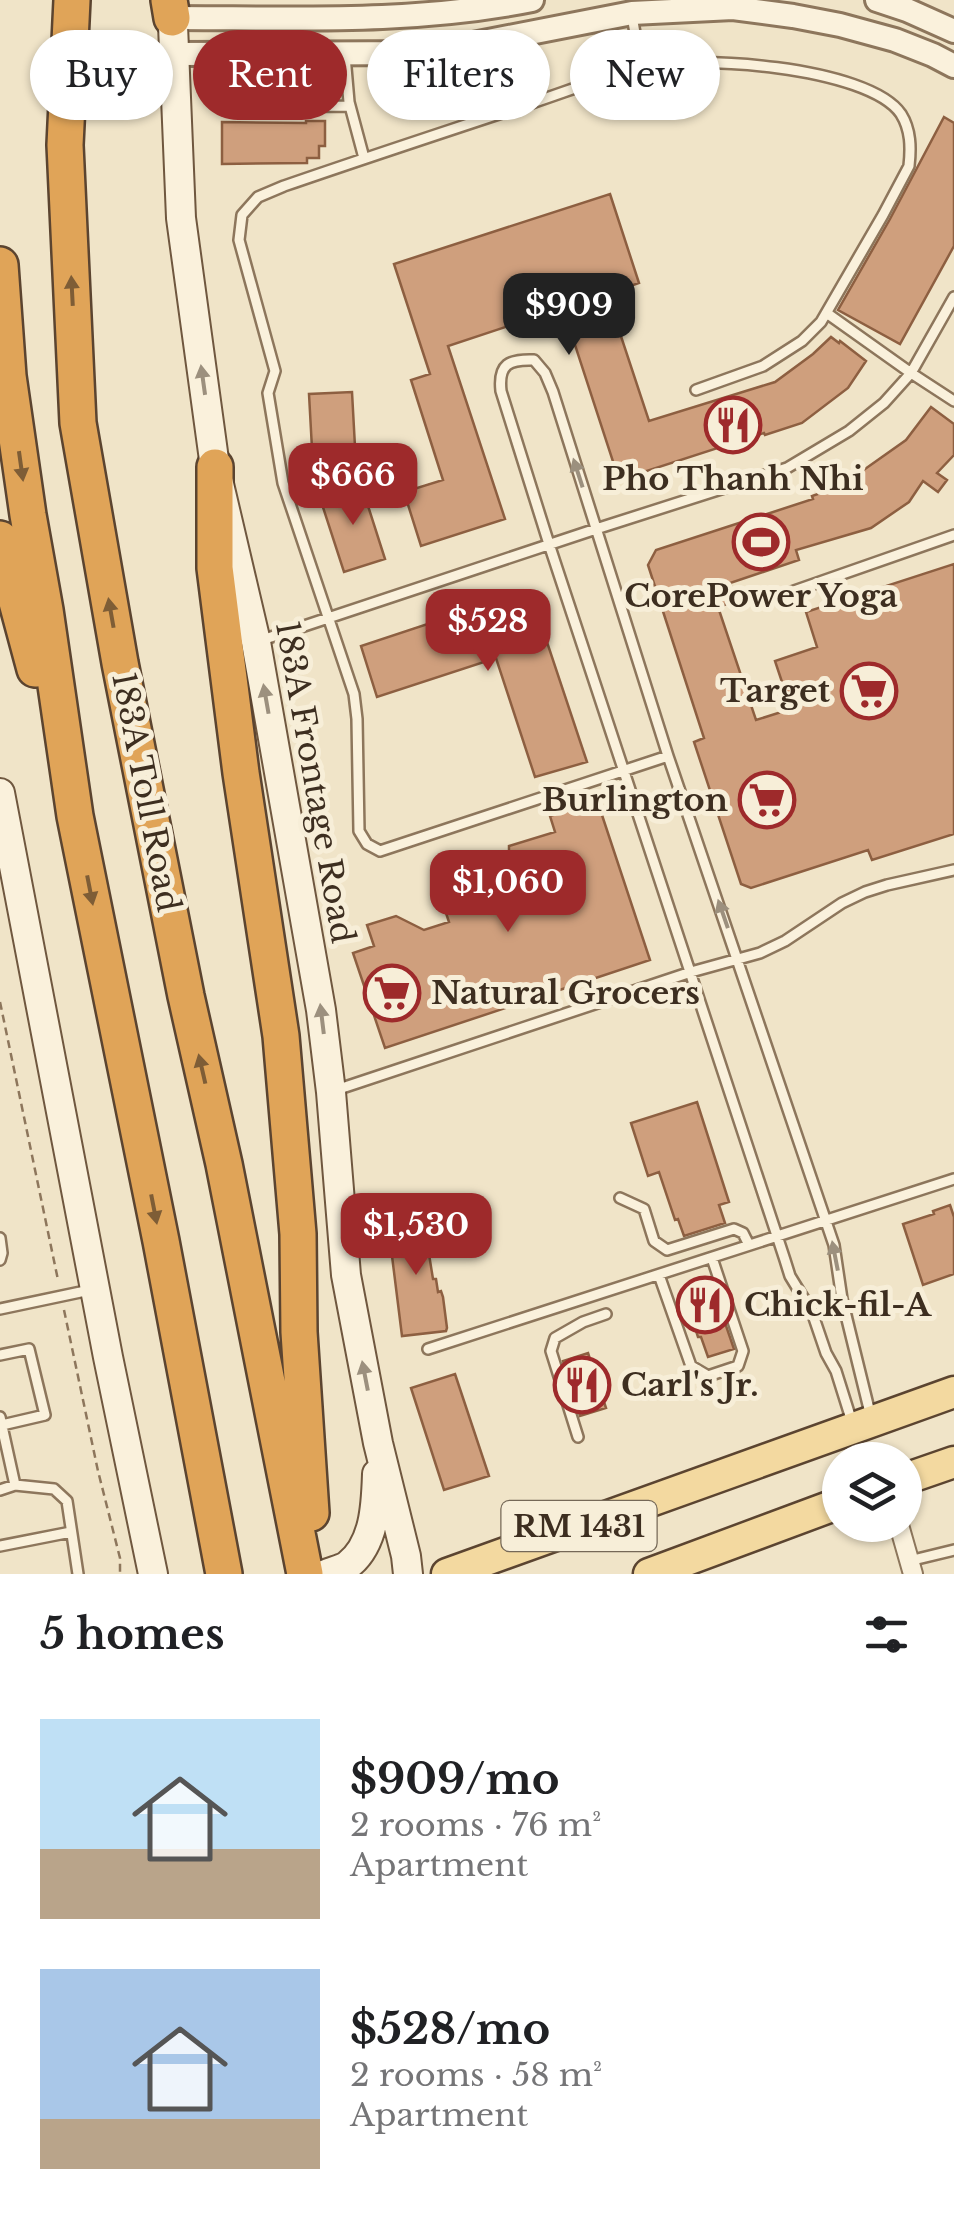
<!DOCTYPE html>
<meta charset="utf-8">
<style>
body{margin:0;font-family:"Libre Baskerville",serif;background:#f2f2f2;color:#202124;height:100vh;display:flex;flex-direction:column;font-size:38px;white-space:nowrap}
*{box-sizing:border-box;margin:0}
p{font-size:32px;color:#757577}
.icon{flex:none;width:55px;height:55px;fill:none;stroke:currentColor;stroke-width:2;stroke-linecap:round;stroke-linejoin:round}
.map{position:relative;height:1574px;overflow:hidden}
.sheet{display:flex;flex-direction:column;background:#fff;flex:1}
.sheet>*{flex:none}
.hud{position:absolute;left:30px;top:30px;width:895px;height:90px;display:flex;gap:20px}
.tools{position:absolute;left:822px;top:1442px;display:grid;gap:20px}
.tools a{display:grid;place-items:center;width:100px;height:100px;border-radius:50%;background:#fff;box-shadow:0 2px 8px #0004;font-size:50px}
.price{position:absolute;translate:-50% -85px;padding:0 22px;border-radius:20px;background:#9e2a2b;color:#fff;font-size:32px;line-height:65px;filter:drop-shadow(0 2px 5px #0008)}
.price::after{content:'';position:absolute;left:50%;top:60px;width:30px;height:22px;margin-left:-15px;background:inherit;clip-path:polygon(0 0,100% 0,50% 100%)}
.price.current{background:#222;color:#fff}
ul{padding:0;list-style:none}
li{display:flex;align-items:center;gap:30px;height:250px;padding:0 40px}
li span{display:grid;place-items:center;flex:none;width:280px;height:200px;border-radius:0px;color:#555}
li>.icon{margin-inline-start:auto}
span .icon{width:120px;height:120px;fill:#fffc;stroke-width:1}
li b{font-size:42px}
h2{display:flex;justify-content:space-between;align-items:center;height:120px;padding:0 40px;font-size:42px}
.pill{padding:0 35px;border-radius:45px;background:#fff;box-shadow:0 2px 8px #0004;font-size:35px;line-height:90px}
.pill.current{background:#9e2a2b;color:#fff}
.map>svg:first-child{display:block}
.building{fill:#cf9f7d;stroke:#8d5f41;stroke-width:2.5}
.lines{fill:none;stroke-linecap:round;stroke-linejoin:round}
.service-casing{stroke:#8d765c;stroke-width:14}
.minor-casing{stroke:#8d765c;stroke-width:22}
.tertiary-casing{stroke:#8d765c;stroke-width:28}
.secondary-casing{stroke:#6f573f;stroke-width:32}
.primary-casing{stroke:#5b4430;stroke-width:35}
.motorway-casing{stroke:#5b4430;stroke-width:40}
.path{stroke:#8d765c;stroke-width:2.5;stroke-dasharray:8 5;stroke-linecap:butt}
.service{stroke:#faf1dc;stroke-width:9}
.minor{stroke:#faf1dc;stroke-width:18}
.tertiary{stroke:#faf1dc;stroke-width:22}
.secondary{stroke:#faf1dc;stroke-width:28}
.primary{stroke:#f3d9a0;stroke-width:30}
.motorway{stroke:#e0a458;stroke-width:35}
.oneway{fill:#7e5d36}
.oneway2{fill:#9c907e}
.labels{text-anchor:middle;dominant-baseline:central;stroke-width:10;stroke-linejoin:round;paint-order:stroke}
.shield{fill:#f7eed8;stroke:#756857;stroke-width:2.5}
.shield-label{font-size:30px;font-weight:bold;fill:#3d2e20}
.poi-label{font-size:32px;font-weight:bold;fill:#3d2e20;stroke:#f7eed8;text-anchor:start}
.street-label{font-size:32px;fill:#3d2e20;stroke:#f7eed8}
</style>
<div class="map">
<svg width="954" height="1574" viewBox="0 0 954 1574">
<rect width="100%" height="100%" fill="#f0e4c8"/>
<path class="building" d="M944,117L954,123V246L900,344L838,310L890,219Z
M306,121H325V146H319V158H307V163L222,164V122L306,123Z
M610,194L639,283L607,294L649,421L775,382L813,354L831,337L839,343L840,341L866,361L848,388L802,423L765,435L764,433L619,480L563,308L448,346L505,519L421,546L404,492L443,480L411,380L430,374L394,264Z
M352,392L356,465L313,467L309,394Z
M931,407L954,424V455L937,473L947,480L938,492L923,481L909,502L871,528L796,550L799,560L730,583L736,601L718,607L756,720L791,709L775,661L817,647L806,612L954,564V834L872,860L868,850L751,888L741,884L694,742L704,738L648,565L656,550L813,499L812,496L841,486L906,440Z
M361,484L385,559L344,572L320,498Z
M503,599L512,628L539,618L587,762L535,777L496,658L377,697L361,646Z
M597,800L650,960L385,1048L353,953L374,946L367,925L396,916L424,930L449,922L440,895L509,872V846L555,832L550,816Z
M697,1102L729,1202L719,1205L725,1223L684,1236L678,1219L675,1220L659,1172L648,1176L631,1123Z
M950,1205L954,1217V1274L923,1285L903,1224L934,1214L933,1211Z
M422,1211L433,1279H436L438,1292L441,1291L443,1297L447,1328L446,1331L402,1336L390,1240L396,1239L393,1215Z
M711,1282L734,1349L708,1357L701,1337H698L683,1291Z
M588,1353L606,1408L580,1416L563,1361Z
M455,1374L489,1476L444,1490L411,1388Z"/>
<g class="lines">
<g class="service-casing">
<path id="service" d="M632,16L641,67
M345,56L349,102L364,158
M258,107L350,106
M828,314L911,373L954,401
M771,599L954,535
M259,641L596,529L787,468L849,431L884,403L911,373L954,297
M668,756L380,851L367,844L359,831L357,719L354,694L283,483L268,393L275,371L239,240L242,215L258,197L284,186C365,158 447,131 529,104C565,92 601,78 638,68C691,54 868,66 901,114C911,130 911,148 909,166L883,215L821,322L802,341L763,366L696,390
M333,1091L691,972L760,953L785,941L842,903L865,892L887,885L954,870
M620,1198L644,1209L654,1241L667,1250L734,1229L743,1233L749,1245
M0,1238L2,1253L0,1260
M659,1275L691,1366L708,1376L738,1366L743,1351L712,1258
M0,1309L90,1290
M428,1349L954,1179
M0,1355L29,1349L45,1415L2,1425
M0,1417L15,1485
M852,1422L836,1371L826,1353L812,1312L790,1276L785,1260L549,544L501,391C498,364 509,359 534,360L545,373L553,392L668,756L834,1245L842,1299L871,1417
M578,1437L551,1351L555,1338L583,1322L606,1314
M0,1490L15,1485L54,1489L67,1501L78,1574
M0,1546L71,1532
M909,1561L954,1550"/>
</g>
<g class="minor-casing">
<path id="minor" d="M899,1525L913,1574"/>
</g>
<g class="tertiary-casing">
<path id="tertiary" d="M877,0L907,10L954,31
M172,18C293,18 412,24 532,0
M173,54L427,53L632,13L733,8L793,16L840,25L895,40L933,55L954,66"/>
</g>
<g class="secondary-casing">
<path id="secondary" d="M172,1L181,218L215,467L256,642L321,1010L331,1092L346,1275L378,1443L406,1556L408,1574
M0,793L108,1357L153,1574
M326,1574C332,1571 343,1569 348,1565C375,1544 376,1504 377,1474"/>
</g>
<g class="primary-casing">
<path id="primary" d="M905,1479L954,1462
M447,1574L954,1392
M649,1574L840,1503"/>
</g>
<g class="motorway-casing">
<path id="motorway" d="M72,0L65,145L78,423L120,663L186,996L224,1164L305,1574
M169,0L172,18
M0,265L8,376L28,515L45,610L75,816L161,1241L224,1574
M215,467V568L241,773L281,1036L298,1234L299,1332L311,1513
M0,539L35,669"/>
</g>
<path class="path" d="M0,1002L58,1280
M64,1310L98,1471L120,1558V1574"/>
<use href="#service" class="service"/>
<use href="#minor" class="minor"/>
<use href="#tertiary" class="tertiary"/>
<use href="#secondary" class="secondary"/>
<use href="#primary" class="primary"/>
<use href="#motorway" class="motorway"/>
</g>
<defs><path id="oneway-solid" d="M-6-.8H1V-3.2L6.5 0L1 3.2V.8H-6Z" transform="scale(2.5)"/></defs>
<g class="oneway">
<use href="#oneway-solid" transform="translate(72 291) rotate(-93)"/>
<use href="#oneway-solid" transform="translate(21 466) rotate(82)"/>
<use href="#oneway-solid" transform="translate(111 613) rotate(-100)"/>
<use href="#oneway-solid" transform="translate(90 890) rotate(79)"/>
<use href="#oneway-solid" transform="translate(202 1069) rotate(-103)"/>
<use href="#oneway-solid" transform="translate(154 1209) rotate(79)"/>
</g>
<g class="oneway2">
<use href="#oneway-solid" transform="translate(203 380) rotate(-98)"/>
<use href="#oneway-solid" transform="translate(578 473) rotate(-108)"/>
<use href="#oneway-solid" transform="translate(266 699) rotate(-100)"/>
<use href="#oneway-solid" transform="translate(723 914) rotate(-109)"/>
<use href="#oneway-solid" transform="translate(322 1019) rotate(-97)"/>
<use href="#oneway-solid" transform="translate(835 1256) rotate(-101)"/>
<use href="#oneway-solid" transform="translate(365 1376) rotate(-101)"/>
</g>
<defs>
<g id="restaurant-ring" transform="scale(2.875)"><circle r="9.5" fill="#f7eed8" stroke="#9e2a2b" stroke-width="1.5"/><path d="M-5-6h1v4h1v-4h1v4h1v-4h1v5L-1.5 .5V6h-2V.5L-5-1ZM5-6V6H3V1.5H1.5Q1.5-4 5-6Z" fill="#9e2a2b"/></g>
<g id="stadium-ring" transform="scale(2.875)"><circle r="9.5" fill="#f7eed8" stroke="#9e2a2b" stroke-width="1.5"/><path d="M0-5a6.5 5 0 1 0 0 10a6.5 5 0 1 0 0-10ZM-3.5-1.8h7v3.6h-7Z" fill="#9e2a2b"/></g>
<g id="supermarket-ring" transform="scale(2.875)"><circle r="9.5" fill="#f7eed8" stroke="#9e2a2b" stroke-width="1.5"/><path d="M-6-5.5h2.5l.6 2H6L4.5 2H-2.5L-4.4-4H-6ZM-1.5 3.2a1.3 1.3 0 1 0 .1 0ZM3 3.2a1.3 1.3 0 1 0 .1 0Z" fill="#9e2a2b"/></g>
</defs>
<g fill-rule="evenodd">
<use href="#restaurant-ring" x="733" y="425"/>
<use href="#stadium-ring" x="761" y="542"/>
<use href="#supermarket-ring" x="869" y="691"/>
<use href="#supermarket-ring" x="767" y="800"/>
<use href="#supermarket-ring" x="392" y="993"/>
<use href="#restaurant-ring" x="705" y="1305"/>
<use href="#restaurant-ring" x="582" y="1385"/>
</g>
<g class="labels">
<rect class="shield" x="501.5" y="1501" width="155" height="50" rx="8"/>
<g class="shield-label">
<text x="579" y="1526">RM 1431</text>
</g>
<g class="poi-label">
<text x="733" y="479" text-anchor="middle">Pho Thanh Nhi</text>
<text x="761" y="596" text-anchor="middle">CorePower Yoga</text>
<text x="830" y="691" text-anchor="end">Target</text>
<text x="728" y="800" text-anchor="end">Burlington</text>
<text x="431" y="993">Natural Grocers</text>
<text x="744" y="1305">Chick-fil-A</text>
<text x="621" y="1385">Carl's Jr.</text>
</g>
<g class="street-label">
<text transform="translate(315 782) rotate(80)">183A Frontage Road</text>
<text transform="translate(146 792) rotate(79)">183A Toll Road</text>
</g>
</g>
</svg>
<div class="tools">
<a><svg class="icon" aria-label="layers" viewBox="0 0 24 24"><path d="M12 4l9 5-9 5-9-5zM3 14l9 5 9-5"/></svg></a>
</div>
<b class="price current" style="left:569px;top:358px">$909</b>
<b class="price" style="left:353px;top:528px">$666</b>
<b class="price" style="left:488px;top:674px">$528</b>
<b class="price" style="left:508px;top:935px">$1,060</b>
<b class="price" style="left:416px;top:1278px">$1,530</b>
<div class="hud">
<a class="pill">Buy</a>
<a class="pill current">Rent</a>
<a class="pill">Filters</a>
<a class="pill">New</a>
</div>
</div>
<section class="sheet">
<h2>5 homes<svg class="icon" aria-label="filters" viewBox="0 0 24 24"><path d="M4 7h16M4 17h16"/><circle cx="9" cy="7" r="2"/><circle cx="15" cy="17" r="2"/></svg></h2>
<ul>
<li><span style="background:linear-gradient(#bfe0f5 65%,#b9a48a 0)"><svg class="icon" aria-label="home" viewBox="0 0 24 24"><path d="M3 11l9-7 9 7M6 9v11h12V9"/></svg></span><div><b>$909/mo</b><p>2 rooms · 76 m²</p><p>Apartment</p></div></li>
<li><span style="background:linear-gradient(#a9c7e8 75%,#b9a48a 0)"><svg class="icon" aria-label="home" viewBox="0 0 24 24"><path d="M3 11l9-7 9 7M6 9v11h12V9"/></svg></span><div><b>$528/mo</b><p>2 rooms · 58 m²</p><p>Apartment</p></div></li>
</ul>
</section>
